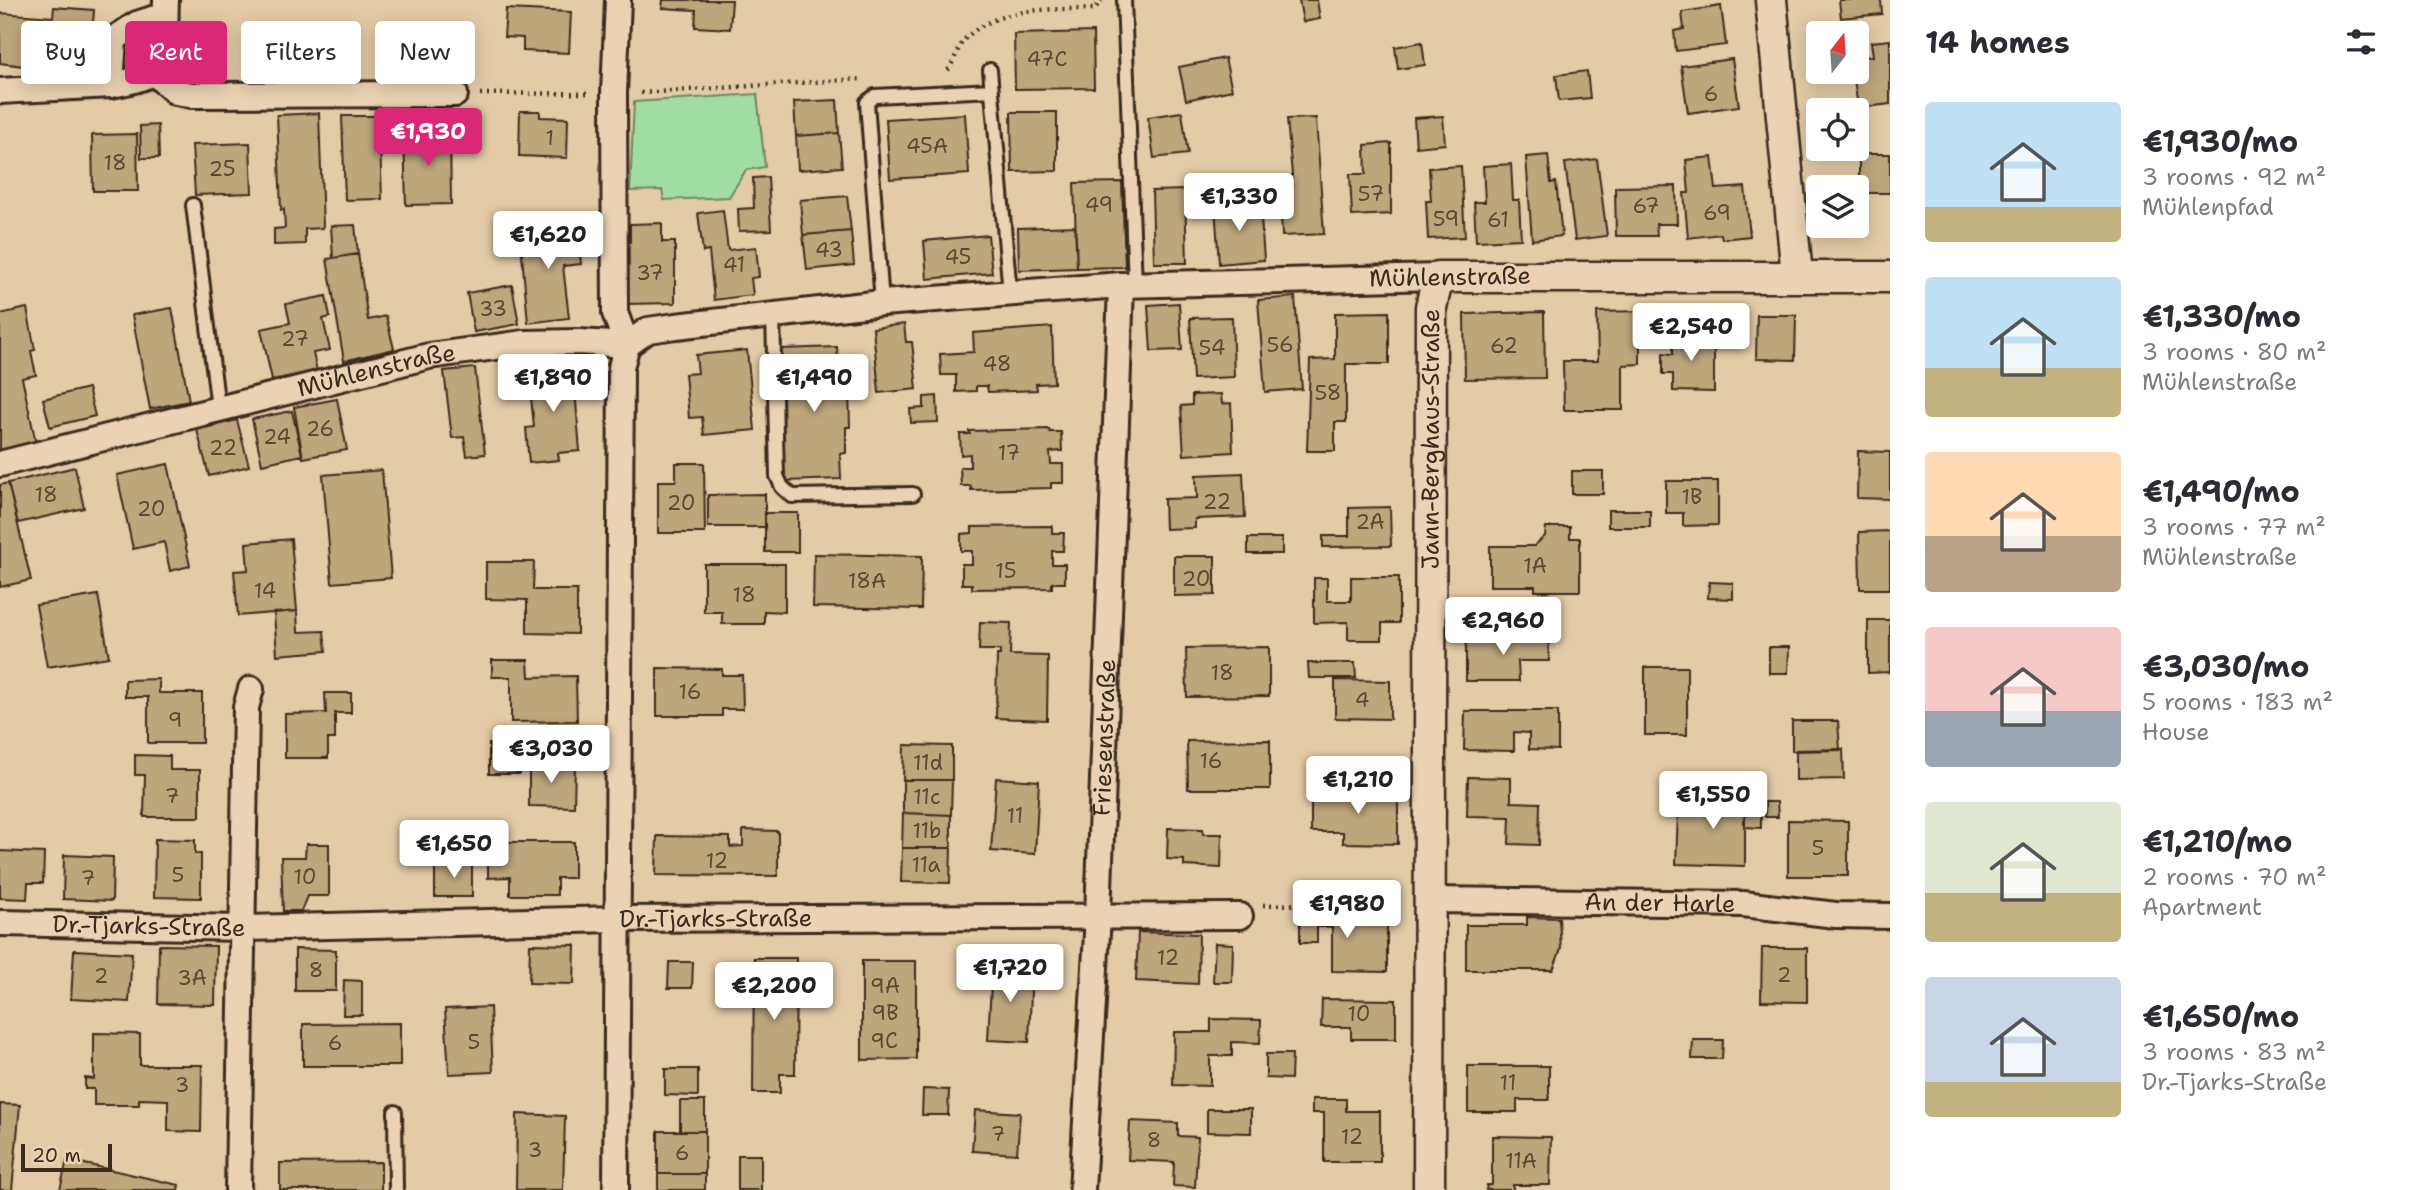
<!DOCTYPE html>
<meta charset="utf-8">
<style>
body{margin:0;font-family:"Shantell Sans",sans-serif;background:#f2f2f3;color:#2b2b33;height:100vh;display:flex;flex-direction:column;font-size:26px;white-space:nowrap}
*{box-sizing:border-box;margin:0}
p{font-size:23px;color:#7c7c81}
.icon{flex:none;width:38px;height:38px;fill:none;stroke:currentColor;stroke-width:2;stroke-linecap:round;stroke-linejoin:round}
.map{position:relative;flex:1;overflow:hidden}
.side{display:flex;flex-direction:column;background:#fff;width:525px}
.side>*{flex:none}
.guide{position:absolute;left:21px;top:21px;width:665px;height:63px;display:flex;gap:14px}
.needle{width:46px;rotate:17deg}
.buttons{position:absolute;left:1806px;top:21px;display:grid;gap:14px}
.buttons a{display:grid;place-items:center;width:63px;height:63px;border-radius:7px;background:#fff;box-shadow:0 4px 18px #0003;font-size:35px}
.scale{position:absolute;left:21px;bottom:18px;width:91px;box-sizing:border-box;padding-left:7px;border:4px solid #3b2a1e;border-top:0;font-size:19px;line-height:24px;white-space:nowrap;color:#3b2a1e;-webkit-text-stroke:5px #ecd2b4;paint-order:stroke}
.price{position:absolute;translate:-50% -60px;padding:0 16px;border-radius:7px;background:#fff;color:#222;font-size:23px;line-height:46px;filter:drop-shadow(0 2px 4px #0008)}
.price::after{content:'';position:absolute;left:50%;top:42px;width:21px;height:16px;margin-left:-10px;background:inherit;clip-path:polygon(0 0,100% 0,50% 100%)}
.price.selected{background:#db2777;color:#fff}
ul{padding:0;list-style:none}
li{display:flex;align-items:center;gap:21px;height:175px;padding:0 35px}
li span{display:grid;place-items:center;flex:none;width:196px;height:140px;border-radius:7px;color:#555}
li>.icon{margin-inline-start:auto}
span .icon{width:84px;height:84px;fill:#fffc;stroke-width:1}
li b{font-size:30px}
h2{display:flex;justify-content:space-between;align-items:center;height:84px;padding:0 35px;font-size:30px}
.pill{padding:0 24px;border-radius:7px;background:#fff;box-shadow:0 4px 18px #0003;font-size:24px;line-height:63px}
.pill.selected{background:#db2777;color:#fff}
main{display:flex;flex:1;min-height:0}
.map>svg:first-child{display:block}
.green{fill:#a1dda3;stroke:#6e8460;stroke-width:2}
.building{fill:#bea67b;stroke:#3b2a1e;stroke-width:2}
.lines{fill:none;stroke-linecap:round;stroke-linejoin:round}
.service-casing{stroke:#3b2a1e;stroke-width:18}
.minor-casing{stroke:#3b2a1e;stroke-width:30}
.tertiary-casing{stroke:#3b2a1e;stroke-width:35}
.path{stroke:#3b2a1e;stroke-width:4.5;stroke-dasharray:2 5;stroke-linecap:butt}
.service{stroke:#ecd2b4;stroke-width:12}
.minor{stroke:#ecd2b4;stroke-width:24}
.tertiary{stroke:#ecd2b4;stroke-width:30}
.labels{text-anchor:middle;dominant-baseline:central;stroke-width:5;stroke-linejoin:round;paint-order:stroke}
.number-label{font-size:21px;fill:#5c4935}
.street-label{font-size:24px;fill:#3b2a1e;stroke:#ecd2b4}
</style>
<main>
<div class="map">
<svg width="1890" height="1190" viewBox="0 0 1890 1190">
<rect width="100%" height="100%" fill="#e4cba7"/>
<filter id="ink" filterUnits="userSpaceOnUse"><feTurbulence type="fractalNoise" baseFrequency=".0143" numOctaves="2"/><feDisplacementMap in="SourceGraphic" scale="14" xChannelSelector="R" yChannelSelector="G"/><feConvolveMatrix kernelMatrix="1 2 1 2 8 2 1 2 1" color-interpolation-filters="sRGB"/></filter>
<g filter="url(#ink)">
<path class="green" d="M757,94L765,167L746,170L729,197L664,200L662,190L630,191L634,102Z"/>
<path class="building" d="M663,0H732L730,29L695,27L696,10L662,8Z
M1299,0H1317L1320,19L1303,22Z
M1839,0H1881L1882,14L1841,18Z
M1721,6L1726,45L1676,51L1674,31L1684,29L1682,12Z
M54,7L94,10L89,74L0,63V13L53,17Z
M506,9L571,12L569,53L523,51V38L504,37Z
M1093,32L1094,88L1015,89L1014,34Z
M1890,40V104L1858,108L1853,72H1857V58L1873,56L1871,42Z
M1422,42L1425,65L1398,69L1395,47Z
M1225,58L1232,90L1186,100L1179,67Z
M1732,59L1739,106L1688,113L1681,66Z
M1587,71L1590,98L1559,101L1556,75Z
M837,100L839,133L796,136L794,102Z
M520,111H540V117L568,118L567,158L519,156Z
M1011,112H1057V171L1012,172Z
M1182,112L1188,154L1154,158L1148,117Z
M319,113L323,228L305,229V244L274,245V229L285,228L284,209L281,210L277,115Z
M965,114L969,174L890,179L886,119Z
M342,116H379L382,199L345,200Z
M1443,116L1445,144L1416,147L1414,118Z
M1316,118L1324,234L1282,236L1280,187L1293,186L1287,119Z
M158,125L159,158H141L140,126Z
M450,132L451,204L406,205L404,133Z
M839,133L842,167L798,170L796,136Z
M137,134L138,191H93L92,135Z
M250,143L252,193L195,195L192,145Z
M1391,143V214L1352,216L1350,174H1366L1365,145Z
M1859,154H1890V193H1859Z
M1548,155L1551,183L1556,182L1562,236L1532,240L1526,157Z
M1712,157L1716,189L1745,187L1750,236L1722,239L1721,234L1688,238L1684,193H1689L1686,160Z
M1597,159L1607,236L1575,240L1565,163Z
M1511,164L1513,200H1519L1521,239L1476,241L1474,202H1485L1483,166Z
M1461,166L1465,237L1428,239L1426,201H1431L1429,168Z
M768,177L771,230L739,231L738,209L754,208L753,178Z
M1122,182L1125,267L1077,268L1074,183Z
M1676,186L1677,224H1656L1657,236H1616L1615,187Z
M1185,190L1187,263H1154L1152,191Z
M847,196L851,231L803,235L800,200Z
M1260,203L1264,260L1219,264L1215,206Z
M723,210L728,250L756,247L759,277L751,278L753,295L714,300L709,251L703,252L698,213Z
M662,223V242H675V303L626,304V242H630V224Z
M355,225L358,254L333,258L331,226Z
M577,226L581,264L563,266L569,318L528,323L520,232Z
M1075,226L1077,268L1019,270L1018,228Z
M851,231L854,265L807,270L803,235Z
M988,235L992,273L927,279L924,241Z
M358,254L368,320L386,316L394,349L344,361L327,259Z
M512,285L519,324L474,332L467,293Z
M326,296L330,317L323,319L330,350L313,353L317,371L272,380L261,329L290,323L286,304Z
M1295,297L1302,389L1265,392L1258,300Z
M1179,303L1182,350L1151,351L1148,305Z
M27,308L35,350L31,351L36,375L22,378L36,443L0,450V314Z
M172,308L189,401L150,409L132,315Z
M1640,311V364L1623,365V410H1564L1563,361H1598L1597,312Z
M1389,312V364H1346V422H1335V451H1307L1310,360L1335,359V313Z
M1544,312L1545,378L1465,379L1464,314Z
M1757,315H1796L1795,360L1756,359Z
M1232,317L1234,377L1193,379L1190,318Z
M904,324L906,342H912L917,389L879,393L873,328Z
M1052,327L1054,383L1036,384L1037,390L988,392L987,386H976V391L956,392V375H941L940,354L974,352L973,333Z
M1673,335H1714V392L1673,391V374H1663V353L1673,354Z
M837,347L838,362H844V390H849L850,427H846V453L840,454L841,479L784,481L781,349Z
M747,350L755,430L704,435L702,417L689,418L685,374L698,373L696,355Z
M573,365L580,451L558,453L559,460L529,463L526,428L534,427L528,368Z
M475,368L485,454L467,456L464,437L452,438L444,371Z
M88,388L95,416L50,427L43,399Z
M1221,394L1222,404L1231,403L1233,452L1184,455L1181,406L1192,405V395Z
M937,396L938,422L911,423L910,409L924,408V397Z
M337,399L347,450L303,458L294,407Z
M292,411L302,455L262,464L252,419Z
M237,420L249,466L209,476L197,430Z
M1049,429L1050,432H1061L1062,451L1050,452L1051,464H1063V483H1051V488L971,490V486H961L960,467H970V454L961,455L960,434H970L969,431Z
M1858,451L1890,452V499L1857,498Z
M676,463H704L705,533H658V481H676Z
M168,464L190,566L170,571L164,542L133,549L117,475Z
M75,467L84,508L18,523L8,483Z
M382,470L391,578L332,583L323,475Z
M1572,471H1603V494H1572Z
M1243,473L1245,517L1195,519V528L1165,529L1164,499L1197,498L1196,475Z
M1666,481H1718V525L1683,526V513H1666Z
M8,483L31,580L0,587V485Z
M765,494V527H708V495Z
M1390,507L1391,546L1323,547V536H1349V508Z
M1608,510H1650V527H1608Z
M765,513H798V552H765Z
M1052,526V533H1064L1063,551H1052V564H1065V583H1052V588L972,589V584H962V564H972V551H961V534L972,533V527Z
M1546,527H1570V538H1580V591H1535V586H1490V546H1534L1545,536Z
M1890,531V589H1860L1859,532Z
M1248,538H1282V554H1248Z
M291,539L297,611L238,616L234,571L248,570L246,543Z
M814,554L922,556L921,609L813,607Z
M1174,556H1215V595L1174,596Z
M486,562H534L533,590H577V634L527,633V600L486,599Z
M704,564H785V612L764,611V624H722V612H704Z
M1351,577H1399V623H1382V640H1348V622L1314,623V578H1327V601H1351Z
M1709,582L1733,583V599L1708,598Z
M98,595L109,657L47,667L36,605Z
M297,611L298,632L324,631L326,651L277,655L274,613Z
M1868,620H1890V672L1868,673Z
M980,622L1011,623L1010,655L1048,656L1047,720L996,718L997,655H1000V650H979Z
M1517,636L1549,637V661H1518L1519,681H1466V640H1517Z
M1269,647V696L1187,697L1186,648Z
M1769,647H1789L1788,673H1769Z
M492,660H528L529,677L576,676L577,721L511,722V677H492Z
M1308,663H1355L1356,678H1309Z
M1645,667H1687V735H1645Z
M657,668L722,669V675H742L743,709H722V716H657Z
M159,679V693H202V743H148V697H125V680Z
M1335,680L1390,681V719L1335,718Z
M325,693H351V713H335V739H328V758H285V714L326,713Z
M1465,711H1558V750L1529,749V733L1514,732V751L1464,750Z
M1792,721H1838L1840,750L1792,751Z
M1270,740V789H1188L1187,741Z
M489,744H520V774H489Z
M904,745L952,746V780H903Z
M1843,749L1844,779L1796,780V750Z
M135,755L170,756V770H200V817H144L145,775H135Z
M529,760H546V765H575L574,807L529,806Z
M1468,777L1511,778V802L1540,803L1539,845L1509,844L1510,817L1467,816Z
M996,778L1039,781L1035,854L991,851Z
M903,780H952L951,815L903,813Z
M1343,789H1398V844L1343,843V832H1311V796H1343Z
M1741,789H1755L1761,798V828L1744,827L1745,794L1741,793Z
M1697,793L1745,794V866L1676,864L1678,811H1697Z
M1765,802H1777L1778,817H1765Z
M903,813L951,815V848H902Z
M1788,820L1848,821V876H1788Z
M1168,828L1203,829V834H1222L1221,868L1184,866V860L1167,859Z
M743,830L778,831V876L656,875L657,836L730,837V847L743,846Z
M155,839L195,840V854H201V898L154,897Z
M488,842H574V878H557V895H510V877L488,878Z
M306,844H329V896H307L301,911H283L281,857H305Z
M902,848H951L950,883L901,882Z
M0,851L44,853L43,883H28L27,899L0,898Z
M64,855L113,857L112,901L63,899Z
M435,864H472V897H435Z
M1300,908L1348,909V924L1387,925V972L1332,971V927H1317V943H1300Z
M1527,917L1559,918L1561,949L1553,970H1466V925H1527Z
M1138,932L1199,934L1198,984L1136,981Z
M1215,943L1233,944L1232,982H1213Z
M530,944L575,945L574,984L529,983Z
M159,945L216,946L215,1005L158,1004Z
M1762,948H1807V1002L1761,1001Z
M295,949L336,950V991H295Z
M74,950L132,953L129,1002L71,999Z
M754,958H796L795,1074H780V1093H753Z
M862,961H916V1059L862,1060Z
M669,962H693L692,988H668Z
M992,965L1032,967L1029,1042L988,1040Z
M344,980L362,981V1015H343Z
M1322,999L1396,1000V1039H1351V1027H1321Z
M490,1007L493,1072L449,1074L445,1009Z
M1211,1019L1261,1020L1260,1043L1232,1042V1056H1210V1086L1173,1085L1174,1032H1211Z
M400,1023V1066H303V1024Z
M94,1033L140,1034V1065H202L201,1132L168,1131V1100L139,1099V1105H94V1089H85V1078L94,1079Z
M1693,1040H1723L1722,1059H1692Z
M1266,1054H1292L1291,1079L1266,1078Z
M1468,1066H1549V1100H1517V1112H1468Z
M665,1069H698V1096L665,1095Z
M923,1089L949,1090L948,1115H922Z
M1312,1099H1346V1111H1380V1162H1324V1113H1312Z
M680,1101H705V1131H680Z
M0,1104L20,1105L12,1190H0Z
M1207,1109H1251V1133L1207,1132Z
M975,1110L1020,1113L1017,1154L972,1151Z
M517,1114L565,1116L563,1190H516Z
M1130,1121L1178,1123V1136L1198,1137L1195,1187L1173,1186L1174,1162L1128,1160Z
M658,1131H705V1174H658Z
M1492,1136L1551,1137L1550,1185H1513V1190H1486L1487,1185H1492Z
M738,1155H761V1190H738Z
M67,1160L179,1185L178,1190H60Z
M381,1162V1190H280V1163Z
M658,1174H705V1190H658Z"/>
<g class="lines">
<g class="service-casing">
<path id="service" d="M1124,0L1135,285
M990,70L1010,293
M193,205L218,408
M882,303L867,102L875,96L992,90
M773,315L777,476L782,487L792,496L913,494
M395,1112L396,1190"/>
</g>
<g class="minor-casing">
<g id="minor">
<path d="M618,0L614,93L615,313L627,345"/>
<path d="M165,15L137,24L114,39L111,85C177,74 163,59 166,0"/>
<path d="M155,74L176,92L192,95L455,94"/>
<path d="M0,91L111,85"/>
<path id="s1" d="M0,464L429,356L524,343L579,342L627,345L648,330L676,326L882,303L1121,285L1438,277"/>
<path id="s2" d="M1429,900L1743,904L1836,915L1890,916"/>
<path id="s3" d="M0,923L242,928L617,919L1240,916"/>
<path d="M238,1190L246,707L251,689"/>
<path d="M616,1190L621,367L627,345"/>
<path id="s4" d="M1082,1190L1098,916L1121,285"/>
</g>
</g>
<g class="tertiary-casing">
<g id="tertiary">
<path d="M1771,0L1797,276"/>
<path id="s5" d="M1429,1190L1431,307L1438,277H1890"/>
</g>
</g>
<path class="path" d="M948,70C955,61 957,47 966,38C999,6 1053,9 1095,9L1101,0
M641,93L860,79
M480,94L587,93
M1263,905L1401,903"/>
<use href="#service" class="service"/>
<use href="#minor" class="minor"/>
<use href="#tertiary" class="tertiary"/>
</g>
</g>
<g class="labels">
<g class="number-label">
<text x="1047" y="59">47C</text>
<text x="1711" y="94">6</text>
<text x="550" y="138">1</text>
<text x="927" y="146">45A</text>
<text x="115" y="163">18</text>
<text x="222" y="169">25</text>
<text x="1371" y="194">57</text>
<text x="1099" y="205">49</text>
<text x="1646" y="206">67</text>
<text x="1717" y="213">69</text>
<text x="1446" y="219">59</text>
<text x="1498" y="220">61</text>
<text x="829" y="250">43</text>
<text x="958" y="257">45</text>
<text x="734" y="265">41</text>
<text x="650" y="273">37</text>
<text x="493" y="309">33</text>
<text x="295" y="339">27</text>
<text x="1280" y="345">56</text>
<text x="1504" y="346">62</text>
<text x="1212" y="348">54</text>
<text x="997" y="364">48</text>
<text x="1328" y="393">58</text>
<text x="320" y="429">26</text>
<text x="277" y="437">24</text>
<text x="223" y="448">22</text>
<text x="1009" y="453">17</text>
<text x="46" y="495">18</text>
<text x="1692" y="497">1B</text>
<text x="1217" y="502">22</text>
<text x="681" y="503">20</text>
<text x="151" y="509">20</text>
<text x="1370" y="522">2A</text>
<text x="1535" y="566">1A</text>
<text x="1006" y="571">15</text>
<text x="1196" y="579">20</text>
<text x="867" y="581">18A</text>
<text x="265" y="591">14</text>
<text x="744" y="595">18</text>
<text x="1222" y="673">18</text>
<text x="690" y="692">16</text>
<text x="1362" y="700">4</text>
<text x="175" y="720">9</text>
<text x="1211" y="761">16</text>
<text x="928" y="763">11d</text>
<text x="172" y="796">7</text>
<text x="927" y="797">11c</text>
<text x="1015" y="816">11</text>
<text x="927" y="831">11b</text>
<text x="1818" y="848">5</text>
<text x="717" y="861">12</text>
<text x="926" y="865">11a</text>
<text x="178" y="875">5</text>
<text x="305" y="877">10</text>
<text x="88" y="878">7</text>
<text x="1168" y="958">12</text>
<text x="316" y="970">8</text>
<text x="1784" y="975">2</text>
<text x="101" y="976">2</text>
<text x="192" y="978">3A</text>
<text x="885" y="986">9A</text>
<text x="885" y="1013">9B</text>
<text x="1359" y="1014">10</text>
<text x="884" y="1041">9C</text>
<text x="474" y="1042">5</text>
<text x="335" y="1043">6</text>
<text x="1508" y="1083">11</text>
<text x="182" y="1085">3</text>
<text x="998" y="1134">7</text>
<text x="1352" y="1137">12</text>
<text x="1154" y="1140">8</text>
<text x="535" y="1150">3</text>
<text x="682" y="1153">6</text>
<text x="1521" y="1161">11A</text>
</g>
<g class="street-label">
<text transform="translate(1450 277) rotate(-1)">Mühlenstraße</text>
<text stroke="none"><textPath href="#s1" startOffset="388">Mühlenstraße</textPath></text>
<text stroke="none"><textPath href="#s5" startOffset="751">Jann-Berghaus-Straße</textPath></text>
<text stroke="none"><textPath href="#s4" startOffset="453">Friesenstraße</textPath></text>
<text stroke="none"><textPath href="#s2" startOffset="231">An der Harle</textPath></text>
<text stroke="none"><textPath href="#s3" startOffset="716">Dr.-Tjarks-Straße</textPath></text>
<text stroke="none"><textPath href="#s3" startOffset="149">Dr.-Tjarks-Straße</textPath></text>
</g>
</g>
</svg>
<div class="buttons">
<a><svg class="needle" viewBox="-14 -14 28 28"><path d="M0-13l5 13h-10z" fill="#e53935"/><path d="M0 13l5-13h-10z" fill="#7c7c81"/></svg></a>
<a><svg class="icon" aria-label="locate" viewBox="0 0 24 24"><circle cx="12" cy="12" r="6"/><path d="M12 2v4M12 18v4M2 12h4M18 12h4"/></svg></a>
<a><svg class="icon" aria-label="layers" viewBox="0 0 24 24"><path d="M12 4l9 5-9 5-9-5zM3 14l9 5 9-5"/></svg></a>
</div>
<div class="scale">20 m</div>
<b class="price selected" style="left:428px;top:168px">€1,930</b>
<b class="price" style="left:1239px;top:233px">€1,330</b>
<b class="price" style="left:548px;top:271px">€1,620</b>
<b class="price" style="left:1691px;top:363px">€2,540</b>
<b class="price" style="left:553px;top:414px">€1,890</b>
<b class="price" style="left:814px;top:414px">€1,490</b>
<b class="price" style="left:1503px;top:657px">€2,960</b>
<b class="price" style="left:551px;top:785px">€3,030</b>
<b class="price" style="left:1358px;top:816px">€1,210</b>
<b class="price" style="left:1713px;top:831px">€1,550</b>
<b class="price" style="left:454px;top:880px">€1,650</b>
<b class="price" style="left:1347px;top:940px">€1,980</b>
<b class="price" style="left:1010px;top:1004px">€1,720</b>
<b class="price" style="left:774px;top:1022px">€2,200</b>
<div class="guide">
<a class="pill">Buy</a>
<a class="pill selected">Rent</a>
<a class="pill">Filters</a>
<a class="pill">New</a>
</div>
</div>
<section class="side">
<h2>14 homes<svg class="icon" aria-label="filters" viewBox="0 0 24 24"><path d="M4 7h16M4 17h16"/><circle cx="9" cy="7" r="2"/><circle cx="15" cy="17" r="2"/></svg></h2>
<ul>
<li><span style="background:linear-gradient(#bfe0f5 75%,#c2b280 0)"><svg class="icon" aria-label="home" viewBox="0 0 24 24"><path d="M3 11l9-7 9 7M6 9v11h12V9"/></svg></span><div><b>€1,930/mo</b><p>3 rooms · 92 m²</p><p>Mühlenpfad</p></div></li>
<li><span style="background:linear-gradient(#bfe0f5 65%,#c2b280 0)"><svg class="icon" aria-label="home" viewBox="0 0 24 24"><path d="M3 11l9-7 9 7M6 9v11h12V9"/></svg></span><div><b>€1,330/mo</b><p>3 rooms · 80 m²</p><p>Mühlenstraße</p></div></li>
<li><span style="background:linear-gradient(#ffd9b3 60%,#b9a48a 0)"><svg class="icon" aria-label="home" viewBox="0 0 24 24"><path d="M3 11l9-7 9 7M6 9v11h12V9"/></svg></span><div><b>€1,490/mo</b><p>3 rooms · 77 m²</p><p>Mühlenstraße</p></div></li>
<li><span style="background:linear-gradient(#f6c9c9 60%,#9aa5b1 0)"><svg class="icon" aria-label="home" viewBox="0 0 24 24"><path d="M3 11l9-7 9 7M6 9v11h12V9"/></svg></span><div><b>€3,030/mo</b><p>5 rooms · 183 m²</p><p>House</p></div></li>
<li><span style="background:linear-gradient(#dfe7d0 65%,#c2b280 0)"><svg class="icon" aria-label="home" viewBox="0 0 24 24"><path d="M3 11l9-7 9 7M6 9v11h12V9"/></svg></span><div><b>€1,210/mo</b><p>2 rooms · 70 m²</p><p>Apartment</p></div></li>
<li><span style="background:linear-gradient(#c9d6e8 75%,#c2b280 0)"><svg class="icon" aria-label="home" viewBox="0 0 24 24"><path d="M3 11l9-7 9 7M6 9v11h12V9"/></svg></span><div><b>€1,650/mo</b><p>3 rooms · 83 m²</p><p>Dr.-Tjarks-Straße</p></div></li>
</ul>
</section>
</main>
